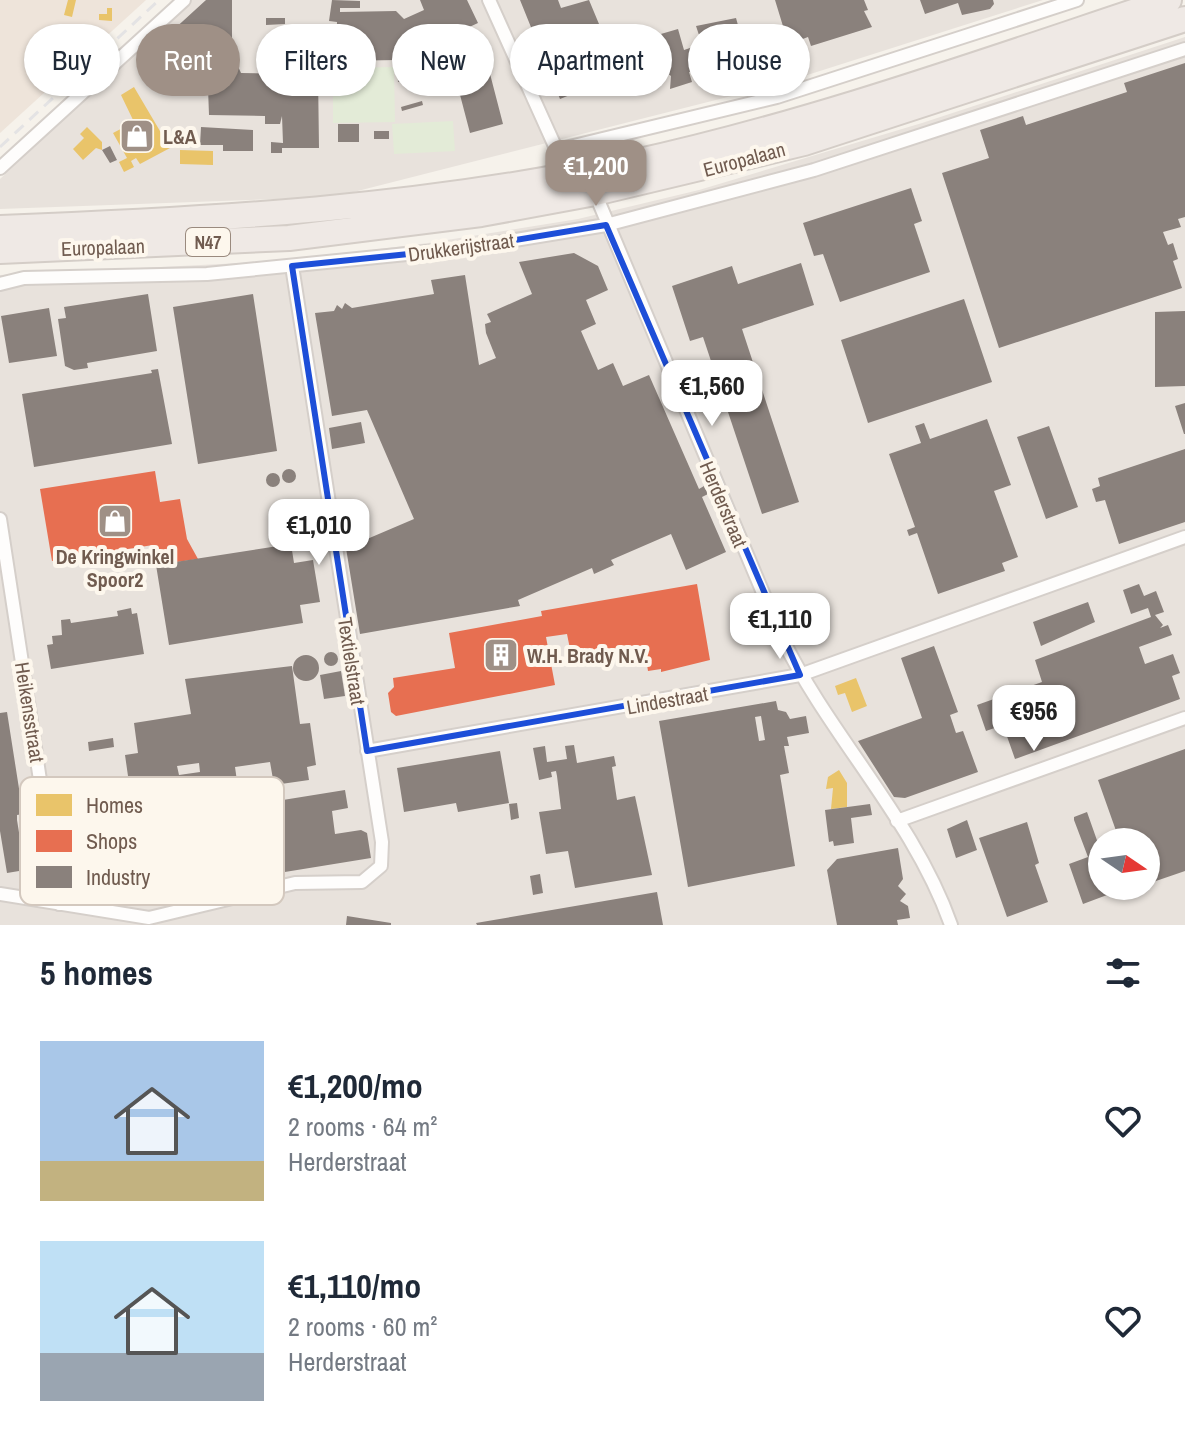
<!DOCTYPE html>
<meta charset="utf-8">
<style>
body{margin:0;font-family:"Archivo Narrow",sans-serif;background:#f6f6f7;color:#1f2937;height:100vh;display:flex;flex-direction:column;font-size:30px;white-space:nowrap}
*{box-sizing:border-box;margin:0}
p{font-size:26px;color:#747a83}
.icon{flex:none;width:44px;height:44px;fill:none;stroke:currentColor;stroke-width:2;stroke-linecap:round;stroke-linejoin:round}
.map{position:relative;height:925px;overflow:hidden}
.panel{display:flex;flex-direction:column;background:#fff;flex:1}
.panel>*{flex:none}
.guide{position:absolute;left:24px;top:24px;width:1138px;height:72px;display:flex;gap:16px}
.needle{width:52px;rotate:103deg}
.fabs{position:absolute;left:1088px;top:828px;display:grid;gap:16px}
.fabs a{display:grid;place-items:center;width:72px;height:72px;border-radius:50%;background:#fff;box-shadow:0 2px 6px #0004;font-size:40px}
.price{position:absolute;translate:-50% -68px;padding:0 18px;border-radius:16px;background:#fff;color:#222;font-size:26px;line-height:52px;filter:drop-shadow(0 2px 4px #0008)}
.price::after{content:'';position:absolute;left:50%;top:48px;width:24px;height:18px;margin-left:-12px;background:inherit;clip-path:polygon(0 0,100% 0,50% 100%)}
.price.selected{background:#9f9086;color:#fff}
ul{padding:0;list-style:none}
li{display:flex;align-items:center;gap:24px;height:200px;padding:0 40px}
li span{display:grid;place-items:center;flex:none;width:224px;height:160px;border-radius:0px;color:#555}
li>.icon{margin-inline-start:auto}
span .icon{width:96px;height:96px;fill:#fffc;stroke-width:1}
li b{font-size:34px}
h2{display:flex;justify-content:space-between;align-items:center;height:96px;padding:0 40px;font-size:34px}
.chip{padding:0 28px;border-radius:36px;background:#fff;box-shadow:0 2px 6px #0004;font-size:28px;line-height:72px}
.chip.selected{background:#9f9086;color:#fff}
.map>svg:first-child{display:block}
.residential{fill:#eee4da}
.industrial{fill:#e8e2dc;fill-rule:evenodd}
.green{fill:#e3ebd7}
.homes{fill:#e9c46a}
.shops{fill:#e76f51}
.industry{fill:#8a817c;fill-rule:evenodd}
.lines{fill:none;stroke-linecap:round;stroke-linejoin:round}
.street-casing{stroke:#d5cfca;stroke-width:16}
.highway-casing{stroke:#d4cdc7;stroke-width:28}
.street{stroke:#fefdfc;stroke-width:12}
.highway{stroke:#efe9e5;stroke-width:24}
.rail{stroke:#e4e3e4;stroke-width:3;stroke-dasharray:12 8;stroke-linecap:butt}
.marked{fill:none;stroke:#1d4ed8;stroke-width:6;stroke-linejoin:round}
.labels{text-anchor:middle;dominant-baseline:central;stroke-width:8;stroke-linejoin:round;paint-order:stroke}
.shield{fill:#fdf7ed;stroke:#9a8a7e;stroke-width:2}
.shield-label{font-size:18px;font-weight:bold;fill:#705b4f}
.poi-label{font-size:20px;font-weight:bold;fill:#705b4f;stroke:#fdf7ed;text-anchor:start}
.street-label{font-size:20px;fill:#705b4f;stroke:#fdf7ed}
.key{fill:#fdf7ed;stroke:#d3c8be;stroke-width:2}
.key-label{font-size:22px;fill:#705b4f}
</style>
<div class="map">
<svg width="1185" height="925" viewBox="0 0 1185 925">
<rect width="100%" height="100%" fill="#f6f2eb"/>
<path class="residential" d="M0,0H146L0,133Z"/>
<path class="industrial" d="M192,0H1043L779,84L334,197L0,209V179Z
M1185,37V925H0V275L283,261L428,243L578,219L699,190L922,123ZM1102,842H1146V886H1102Z"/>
<path class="green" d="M394,67L395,122L333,123V68Z
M453,121L455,151L394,154L392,124Z"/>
<path class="homes" d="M68,0H76L72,17L64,15Z
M107,8H112V21L99,20V14H107Z
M134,87L170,148L140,164L136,158L131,161L134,167L124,172L119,162L127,158L113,133L134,122L121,95Z
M87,127L102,142V150L96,148L83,160L73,149L84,138L80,134Z
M180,150L213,151V165L180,164Z
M856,678L867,706L852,712L845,693L838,695L835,686Z
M839,770L847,783V807L831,809L833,788L826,789L828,777Z"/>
<path class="shops" d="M155,471L160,502L180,499L187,539L198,559L156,565L153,545L52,561L40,489Z
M697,584L710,660L661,672V669L648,671L644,646L572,659L567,634L546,637L555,685L396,716L391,712L388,693L394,687L393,678L455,668L449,633L542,616L541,611Z"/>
<path class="industry" d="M206,0H232V53L241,73L318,74L319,148H282V153H271V142L283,143L282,116L280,124H265V116L209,115L207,61L148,59V53Z
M332,0L360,1V8H340V12L396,11L404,19L424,10L420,0H467L478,23L452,35L458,49L482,43L503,124L470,133L448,49L442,52L451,75L421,89L417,79L398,82L397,60L336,61L337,22L329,21ZM429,45L433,55L405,64V54Z
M520,0H558L561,8L589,0L604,36L577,47L581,56L607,45L619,75L560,99Z
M775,0H864L868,10L864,11L872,27L811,46L808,37L800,40L798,33L786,36Z
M920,0H993L994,4L990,9L962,15L958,3L925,14Z
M266,18H285V24L266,25Z
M736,18L748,61L714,75L711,76L708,67L689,72L692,82L670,89L671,76L667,73L657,82L650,59L661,55L654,36L678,29L684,50L702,44L696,26Z
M1185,63V217L1178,219L1181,227L1163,232L1168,245L1173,243L1178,259L1173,261L1182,288L999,348L942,173L989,158L980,130L1023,116L1026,125L1127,92L1124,83Z
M422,101L423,105L402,111L401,107Z
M338,124H359V142H338Z
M201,127L253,130V151H223V145H200Z
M374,131H389V139H374Z
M110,146L117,160L110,163L102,150Z
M911,188L922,221L914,224L930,272L840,302L823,254L814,256L803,223Z
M574,253L598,266L608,290L586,300L596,324L581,331L598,370L613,363L623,386L649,375L699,489L704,486L708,494L702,497L726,552L686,570L671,534L611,560L614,565L594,574L592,568L518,600L520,606L360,634L346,548L414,519L367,410L332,416L315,313L334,311L337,305L342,309L345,303L352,308L434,294L431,280L465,275L479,365L496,358L486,333L485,324L491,322L487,314L532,294L519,262Z
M801,263L814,305L742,329L799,502L762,514L703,337L690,341L672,286L732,266L738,284Z
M148,294L157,351L87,363L88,368L74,370L65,366L58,319L66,318L64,307Z
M253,294L277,451L198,464L173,307Z
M964,299L992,382L868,423L841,340Z
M49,308L57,356L9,363L1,316Z
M1185,311V386L1155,387V312Z
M158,369L172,444L34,467L22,394L152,373L151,370Z
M1185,403V434H1184L1175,406Z
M987,419L1011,485L994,491L1018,557L1002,563L1005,571L938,594L917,533L909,536L907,530L915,527L889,454L921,443L915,426L924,423L930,439Z
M361,422L365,443L332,449L329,428Z
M1049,426L1078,507L1046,519L1017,437Z
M1185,449V522L1119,544L1105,500L1096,502L1092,489L1100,486L1098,478Z
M282 476a7 7 0 1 1 14 0a7 7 0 1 1-14 0Z
M266 480a7 7 0 1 1 14 0a7 7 0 1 1-14 0Z
M291,544L294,563L313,560L320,602L300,605L303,623L169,645L156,565Z
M1139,584L1144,596L1156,591L1164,612L1155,615L1163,625L1160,628L1168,625L1172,635L1139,647L1145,664L1173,654L1180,673L1172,676L1180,699L1015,759L1003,725L986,731L977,705L1042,682L1035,660L1151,617L1148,608L1131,614L1123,590Z
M1088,602L1095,622L1041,646L1033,622Z
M131,608L132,614L137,613L144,654L51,669L47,645L53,644L52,636L62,635L61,620L70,619L71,623L118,616L117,611Z
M934,646L958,712L950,715L956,733L963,731L978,772L905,798L894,797L858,741L922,718L901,658Z
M324 659a7 7 0 1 1 14 0a7 7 0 1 1-14 0Z
M293 668a13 13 0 1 1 26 0a13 13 0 1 1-26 0Z
M292,666L300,724L310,723L316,765L307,767L309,780L274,785L270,762L235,767L237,781L254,779L258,804L345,790L348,808L332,811L335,834L361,830L367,833L371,858L241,879L242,884L180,897L179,889L117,902L116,898L106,900L104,891L84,894L71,882L65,845L101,839L98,819L91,820L90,814L85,815L83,805H89L85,779L128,776L125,755L138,753L134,723L191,714L185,679ZM199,763L200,772L179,775L177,766Z
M341,671L345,696L324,699L320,675Z
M776,701L778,710L786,712L790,719L806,716L809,733L787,737L789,746H784L789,773L780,775L795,866L688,887L659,721ZM761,716L765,740L759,741L755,717Z
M7,712L23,814L17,815V820L25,870L7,873L0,831V713Z
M113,738L114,747L89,751L88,742Z
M574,745L577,763L614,756L616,766L612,767L617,800L635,796L652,875L575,888L568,851L546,854L539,812L561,809L557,776L556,771L551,772L552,777L539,780L533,748L545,746L547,762L567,759L565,746Z
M1185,749V871L1153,882L1146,863V842H1120L1098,780Z
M500,751L509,803L458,812L456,803L404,812L397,768Z
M517,803L519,818L511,820L509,804Z
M870,804L872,815L851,818L854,843L834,846L833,841L829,842L825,810Z
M1087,812L1099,846L1102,845V886H1113L1115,892L1083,904L1069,864L1088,857L1074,820V817Z
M967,820L977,850L956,858L947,829Z
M1027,822L1039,863L1035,865L1048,902L1007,917L979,838Z
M898,848L903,879L898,886L906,894L900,901L908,906L910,918L897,920L898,925H837L827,870L837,859Z
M540,874L543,893L533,895L530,876Z
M657,892L663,925H477L476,923Z
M347,916L391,923V925H346Z"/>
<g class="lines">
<g class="street-casing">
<path id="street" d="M489,0L568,175
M557,150L777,97L1077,0
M0,168L184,0
M595,193L782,638C831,738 914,820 951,925
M0,284L24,278L207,274L467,248L606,225L814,170L1185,49
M0,519L59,904
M367,751L800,675L1185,537
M897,821L1185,718
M0,894L149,918L295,883L362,882L381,866L382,842L292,266"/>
</g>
<g class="highway-casing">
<path id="highway" d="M0,228C212,220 422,208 631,163C814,123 991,59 1169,0
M0,251L289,238L481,214L595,193L804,143L1185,19"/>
</g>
<use href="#street" class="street"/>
<use href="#highway" class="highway"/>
<path class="rail" d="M0,147L159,0"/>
</g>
<path class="marked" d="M606,225L800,675L367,751L292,266L467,248Z"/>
<defs>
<g id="shop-square" transform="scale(1.8)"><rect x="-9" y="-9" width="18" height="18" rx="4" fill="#9f9086" stroke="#fdf7ed"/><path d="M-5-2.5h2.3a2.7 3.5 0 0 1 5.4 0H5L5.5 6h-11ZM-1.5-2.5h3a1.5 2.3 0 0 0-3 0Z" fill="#fff"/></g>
<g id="building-square" transform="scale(1.8)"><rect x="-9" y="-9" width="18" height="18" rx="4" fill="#9f9086" stroke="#fdf7ed"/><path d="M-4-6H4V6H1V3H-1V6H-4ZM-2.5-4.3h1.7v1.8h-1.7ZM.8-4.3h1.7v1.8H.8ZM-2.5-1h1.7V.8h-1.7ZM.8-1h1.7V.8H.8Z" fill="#fff"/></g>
</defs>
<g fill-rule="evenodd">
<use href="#shop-square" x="137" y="136"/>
<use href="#shop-square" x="115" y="521"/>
<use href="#building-square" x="501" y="655"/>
</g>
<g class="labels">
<rect class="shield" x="186" y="228" width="44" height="28" rx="6"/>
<g class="shield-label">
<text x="208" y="242">N47</text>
</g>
<g class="poi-label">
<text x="163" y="136">L&amp;A</text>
<text x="115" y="556" text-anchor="middle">De Kringwinkel<tspan x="115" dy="23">Spoor2</tspan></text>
<text x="527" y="655">W.H. Brady N.V.</text>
</g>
<g class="street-label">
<text transform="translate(744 159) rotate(-15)">Europalaan</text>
<text transform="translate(103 247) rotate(-2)">Europalaan</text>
<text transform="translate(461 247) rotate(-8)">Drukkerijstraat</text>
<text transform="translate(724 504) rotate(67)">Herderstraat</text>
<text transform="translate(352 661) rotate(81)">Textielstraat</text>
<text transform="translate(667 700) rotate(-10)">Lindestraat</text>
<text transform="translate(30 712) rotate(81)">Heikensstraat</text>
</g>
</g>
<rect x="20" y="777" width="264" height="128" rx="12" class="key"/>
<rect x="36" y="794" width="36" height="22" fill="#e9c46a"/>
<rect x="36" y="830" width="36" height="22" fill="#e76f51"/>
<rect x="36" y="866" width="36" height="22" fill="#8a817c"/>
<g class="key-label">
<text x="86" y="813">Homes</text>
<text x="86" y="849">Shops</text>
<text x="86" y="885">Industry</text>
</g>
</svg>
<div class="fabs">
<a><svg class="needle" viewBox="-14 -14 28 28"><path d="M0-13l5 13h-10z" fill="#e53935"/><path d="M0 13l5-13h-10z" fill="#747a83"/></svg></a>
</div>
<b class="price selected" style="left:596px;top:208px">€1,200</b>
<b class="price" style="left:712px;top:428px">€1,560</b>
<b class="price" style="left:319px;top:567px">€1,010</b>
<b class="price" style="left:780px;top:661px">€1,110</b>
<b class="price" style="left:1034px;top:753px">€956</b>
<div class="guide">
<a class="chip">Buy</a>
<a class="chip selected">Rent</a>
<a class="chip">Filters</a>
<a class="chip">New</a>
<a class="chip">Apartment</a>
<a class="chip">House</a>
</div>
</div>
<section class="panel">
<h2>5 homes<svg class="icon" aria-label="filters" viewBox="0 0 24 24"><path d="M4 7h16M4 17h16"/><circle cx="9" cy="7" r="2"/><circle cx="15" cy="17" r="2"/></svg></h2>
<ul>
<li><span style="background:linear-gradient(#a9c7e8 75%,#c2b280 0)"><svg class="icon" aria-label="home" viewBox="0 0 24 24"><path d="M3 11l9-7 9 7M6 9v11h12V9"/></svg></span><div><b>€1,200/mo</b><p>2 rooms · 64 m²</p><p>Herderstraat</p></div><svg class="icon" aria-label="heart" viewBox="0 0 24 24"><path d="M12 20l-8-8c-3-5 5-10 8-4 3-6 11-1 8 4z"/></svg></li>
<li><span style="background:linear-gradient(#bfe0f5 70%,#9aa5b1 0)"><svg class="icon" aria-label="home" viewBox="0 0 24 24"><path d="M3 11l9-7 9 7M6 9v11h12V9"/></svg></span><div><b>€1,110/mo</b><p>2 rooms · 60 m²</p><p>Herderstraat</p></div><svg class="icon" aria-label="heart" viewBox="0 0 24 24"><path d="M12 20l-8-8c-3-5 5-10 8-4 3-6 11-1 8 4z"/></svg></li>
</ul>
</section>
